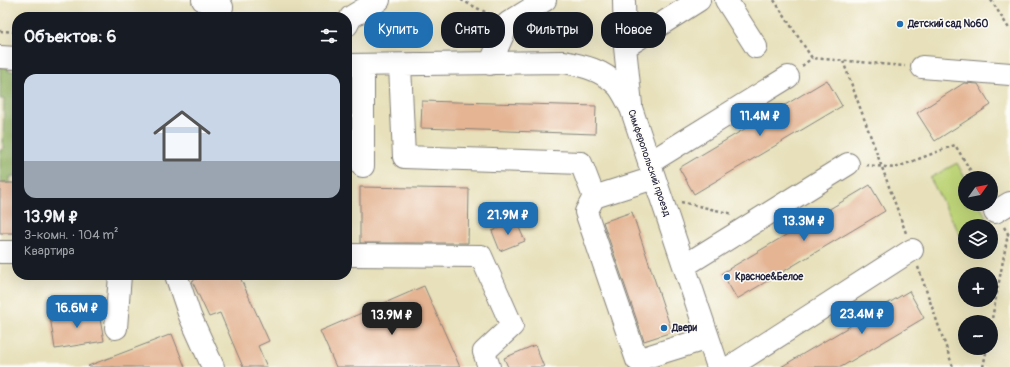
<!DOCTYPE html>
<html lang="ru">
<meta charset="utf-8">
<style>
body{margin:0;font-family:Pangolin,sans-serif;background:#20242c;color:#f1f3f6;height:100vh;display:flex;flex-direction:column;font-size:15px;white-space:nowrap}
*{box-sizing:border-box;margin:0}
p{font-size:13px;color:#9ea1a6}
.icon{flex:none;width:22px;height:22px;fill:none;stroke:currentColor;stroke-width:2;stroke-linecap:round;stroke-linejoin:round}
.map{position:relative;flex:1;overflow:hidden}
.sheet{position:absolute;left:12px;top:12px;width:340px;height:268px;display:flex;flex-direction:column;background:#171b24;border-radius:16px;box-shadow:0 4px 16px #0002}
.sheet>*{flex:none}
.guide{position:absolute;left:364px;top:12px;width:380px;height:36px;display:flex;gap:8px}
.needle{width:26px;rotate:57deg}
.buttons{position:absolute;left:958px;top:171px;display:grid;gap:8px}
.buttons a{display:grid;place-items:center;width:40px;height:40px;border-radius:50%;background:#171b24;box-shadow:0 4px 16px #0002;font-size:20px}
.price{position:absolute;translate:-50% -34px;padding:0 9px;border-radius:8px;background:#1f6fb2;color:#fff;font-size:13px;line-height:26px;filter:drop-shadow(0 1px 2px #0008)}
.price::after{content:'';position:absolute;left:50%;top:24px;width:12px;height:9px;margin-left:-6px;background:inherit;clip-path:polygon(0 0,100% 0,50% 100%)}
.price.selected{background:#222;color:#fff}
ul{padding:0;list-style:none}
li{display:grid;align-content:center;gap:8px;height:212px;padding:0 12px}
li span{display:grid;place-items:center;height:124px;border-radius:12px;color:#555}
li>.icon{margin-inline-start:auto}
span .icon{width:72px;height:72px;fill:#fffc;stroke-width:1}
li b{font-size:17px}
h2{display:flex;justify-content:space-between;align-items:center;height:48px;padding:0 12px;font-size:17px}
.chip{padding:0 14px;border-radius:16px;background:#171b24;box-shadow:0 4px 16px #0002;font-size:14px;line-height:36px}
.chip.selected{background:#1f6fb2;color:#fff}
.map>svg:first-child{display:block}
.green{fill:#bed478;stroke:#707b5a}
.forest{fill:#96b668;stroke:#5c6c52}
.building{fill:#e4b493}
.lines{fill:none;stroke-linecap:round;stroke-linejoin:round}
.minor-casing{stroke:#84817a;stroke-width:24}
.path{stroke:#84817a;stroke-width:2.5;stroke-dasharray:3 3;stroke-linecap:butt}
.minor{stroke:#fff;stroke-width:22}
.poi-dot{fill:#1f6fb2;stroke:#fdfcf7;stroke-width:1.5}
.labels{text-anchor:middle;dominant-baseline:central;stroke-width:3;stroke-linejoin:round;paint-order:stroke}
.poi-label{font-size:10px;font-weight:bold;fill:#22223b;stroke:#fdfcf7;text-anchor:start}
.street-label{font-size:10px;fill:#22223b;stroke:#fdfcf7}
</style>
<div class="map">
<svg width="1010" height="367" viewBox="0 0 1010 367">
<rect width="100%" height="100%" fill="#fdfcf7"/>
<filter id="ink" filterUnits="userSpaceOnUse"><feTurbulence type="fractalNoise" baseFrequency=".025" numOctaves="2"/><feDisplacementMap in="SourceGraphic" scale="8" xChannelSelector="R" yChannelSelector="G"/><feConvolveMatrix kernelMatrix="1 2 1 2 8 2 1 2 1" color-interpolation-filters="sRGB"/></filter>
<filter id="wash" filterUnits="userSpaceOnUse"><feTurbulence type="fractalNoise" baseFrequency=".012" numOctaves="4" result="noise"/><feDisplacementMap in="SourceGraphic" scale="16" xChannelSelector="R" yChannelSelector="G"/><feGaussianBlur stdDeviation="0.9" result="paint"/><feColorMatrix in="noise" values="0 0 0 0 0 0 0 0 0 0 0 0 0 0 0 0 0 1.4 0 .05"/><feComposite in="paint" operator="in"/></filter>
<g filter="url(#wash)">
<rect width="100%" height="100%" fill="#e7e0ba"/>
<path class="green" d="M957,163L965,178V204H979L991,226H965V241L964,242L930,178Z"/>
<path class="forest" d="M0,60H8V71H17V177H10V183H0V150H3L4,99H0Z"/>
<g id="blocks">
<path class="building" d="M827,80L842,106L694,194L679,168Z
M964,83L978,84L991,105L935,141L917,113Z
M422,101L596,106L595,134L421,128Z
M0,183H17V233H0Z
M870,185L885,211L737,299L722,273Z
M360,187L469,189L468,243H360Z
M632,212L672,332L644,341L603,222Z
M516,221L525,241L500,251L492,231Z
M205,275H239L269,341L258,346L267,367H243L220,313L209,317L192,281Z
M424,286L460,367H336L320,331Z
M909,291L924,318L841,367H781Z
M98,308L104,341L55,349L50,316Z
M172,334L185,367H89L88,366Z
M535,345L544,367H508L504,358Z"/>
</g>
</g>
<g filter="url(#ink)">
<use href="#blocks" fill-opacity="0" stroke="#84817a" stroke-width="1"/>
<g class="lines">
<g class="minor-casing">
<path id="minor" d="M203,0L222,7
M624,0L625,47L631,105
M726,0L756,47
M347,25L351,17L379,0
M625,47L699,0
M0,57L17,58
M490,64L508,23L545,0
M347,65L564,62C584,66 603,70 618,86C623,92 627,101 631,108L718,367
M400,65L404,157L581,163L594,197L586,212L637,360L708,338
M922,67L1010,74
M649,163L788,77
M363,166V65
M594,197L654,178
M995,212L1010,203
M0,252H17
M347,255L481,256L512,326L484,352L489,367
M684,266L848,164
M176,275L190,316L213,367
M116,328L120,275
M730,367L912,250"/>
</g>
<path class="path" d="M461,0L491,15
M774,0L812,58L905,66
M991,0L1010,30
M531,30L576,44
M0,31L17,32
M843,61L906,233
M802,66L812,58
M866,165L895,168L955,145L975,178
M681,202L733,214
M1004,227L1010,237
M918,267L953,367
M991,324L1008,234
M983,367L987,348"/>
<use href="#minor" class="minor"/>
</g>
</g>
<g class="poi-dot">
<circle cx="900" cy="24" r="4"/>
<circle cx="727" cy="277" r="4"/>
<circle cx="664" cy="328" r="4"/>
</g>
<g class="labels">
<g class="poi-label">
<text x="908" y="24">Детский сад №60</text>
<text x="735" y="277">Красное&amp;Белое</text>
<text x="672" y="328">Двери</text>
</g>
<g class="street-label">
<text transform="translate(649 163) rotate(71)">Симферопольский проезд</text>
</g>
</g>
</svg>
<div class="buttons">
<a><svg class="needle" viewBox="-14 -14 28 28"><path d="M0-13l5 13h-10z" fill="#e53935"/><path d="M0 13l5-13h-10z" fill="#9ea1a6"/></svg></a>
<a><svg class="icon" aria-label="layers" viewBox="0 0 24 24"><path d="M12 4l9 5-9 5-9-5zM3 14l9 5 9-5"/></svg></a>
<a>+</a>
<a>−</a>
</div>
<b class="price" style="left:760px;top:137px">11.4M ₽</b>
<b class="price" style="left:508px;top:236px">21.9M ₽</b>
<b class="price" style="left:804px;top:242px">13.3M ₽</b>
<b class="price" style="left:77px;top:329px">16.6M ₽</b>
<b class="price" style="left:862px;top:335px">23.4M ₽</b>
<b class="price selected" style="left:392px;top:336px">13.9M ₽</b>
<div class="guide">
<a class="chip selected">Купить</a>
<a class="chip">Снять</a>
<a class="chip">Фильтры</a>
<a class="chip">Новое</a>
</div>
<section class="sheet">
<h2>Объектов: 6<svg class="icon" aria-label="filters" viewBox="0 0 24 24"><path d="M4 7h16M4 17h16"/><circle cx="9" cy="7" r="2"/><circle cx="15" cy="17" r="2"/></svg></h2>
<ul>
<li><span style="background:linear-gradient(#c9d6e8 70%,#9aa5b1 0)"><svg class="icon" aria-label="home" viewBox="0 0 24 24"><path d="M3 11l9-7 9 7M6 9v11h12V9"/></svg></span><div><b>13.9M ₽</b><p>3-комн. · 104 m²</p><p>Квартира</p></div></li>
</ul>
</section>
</div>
